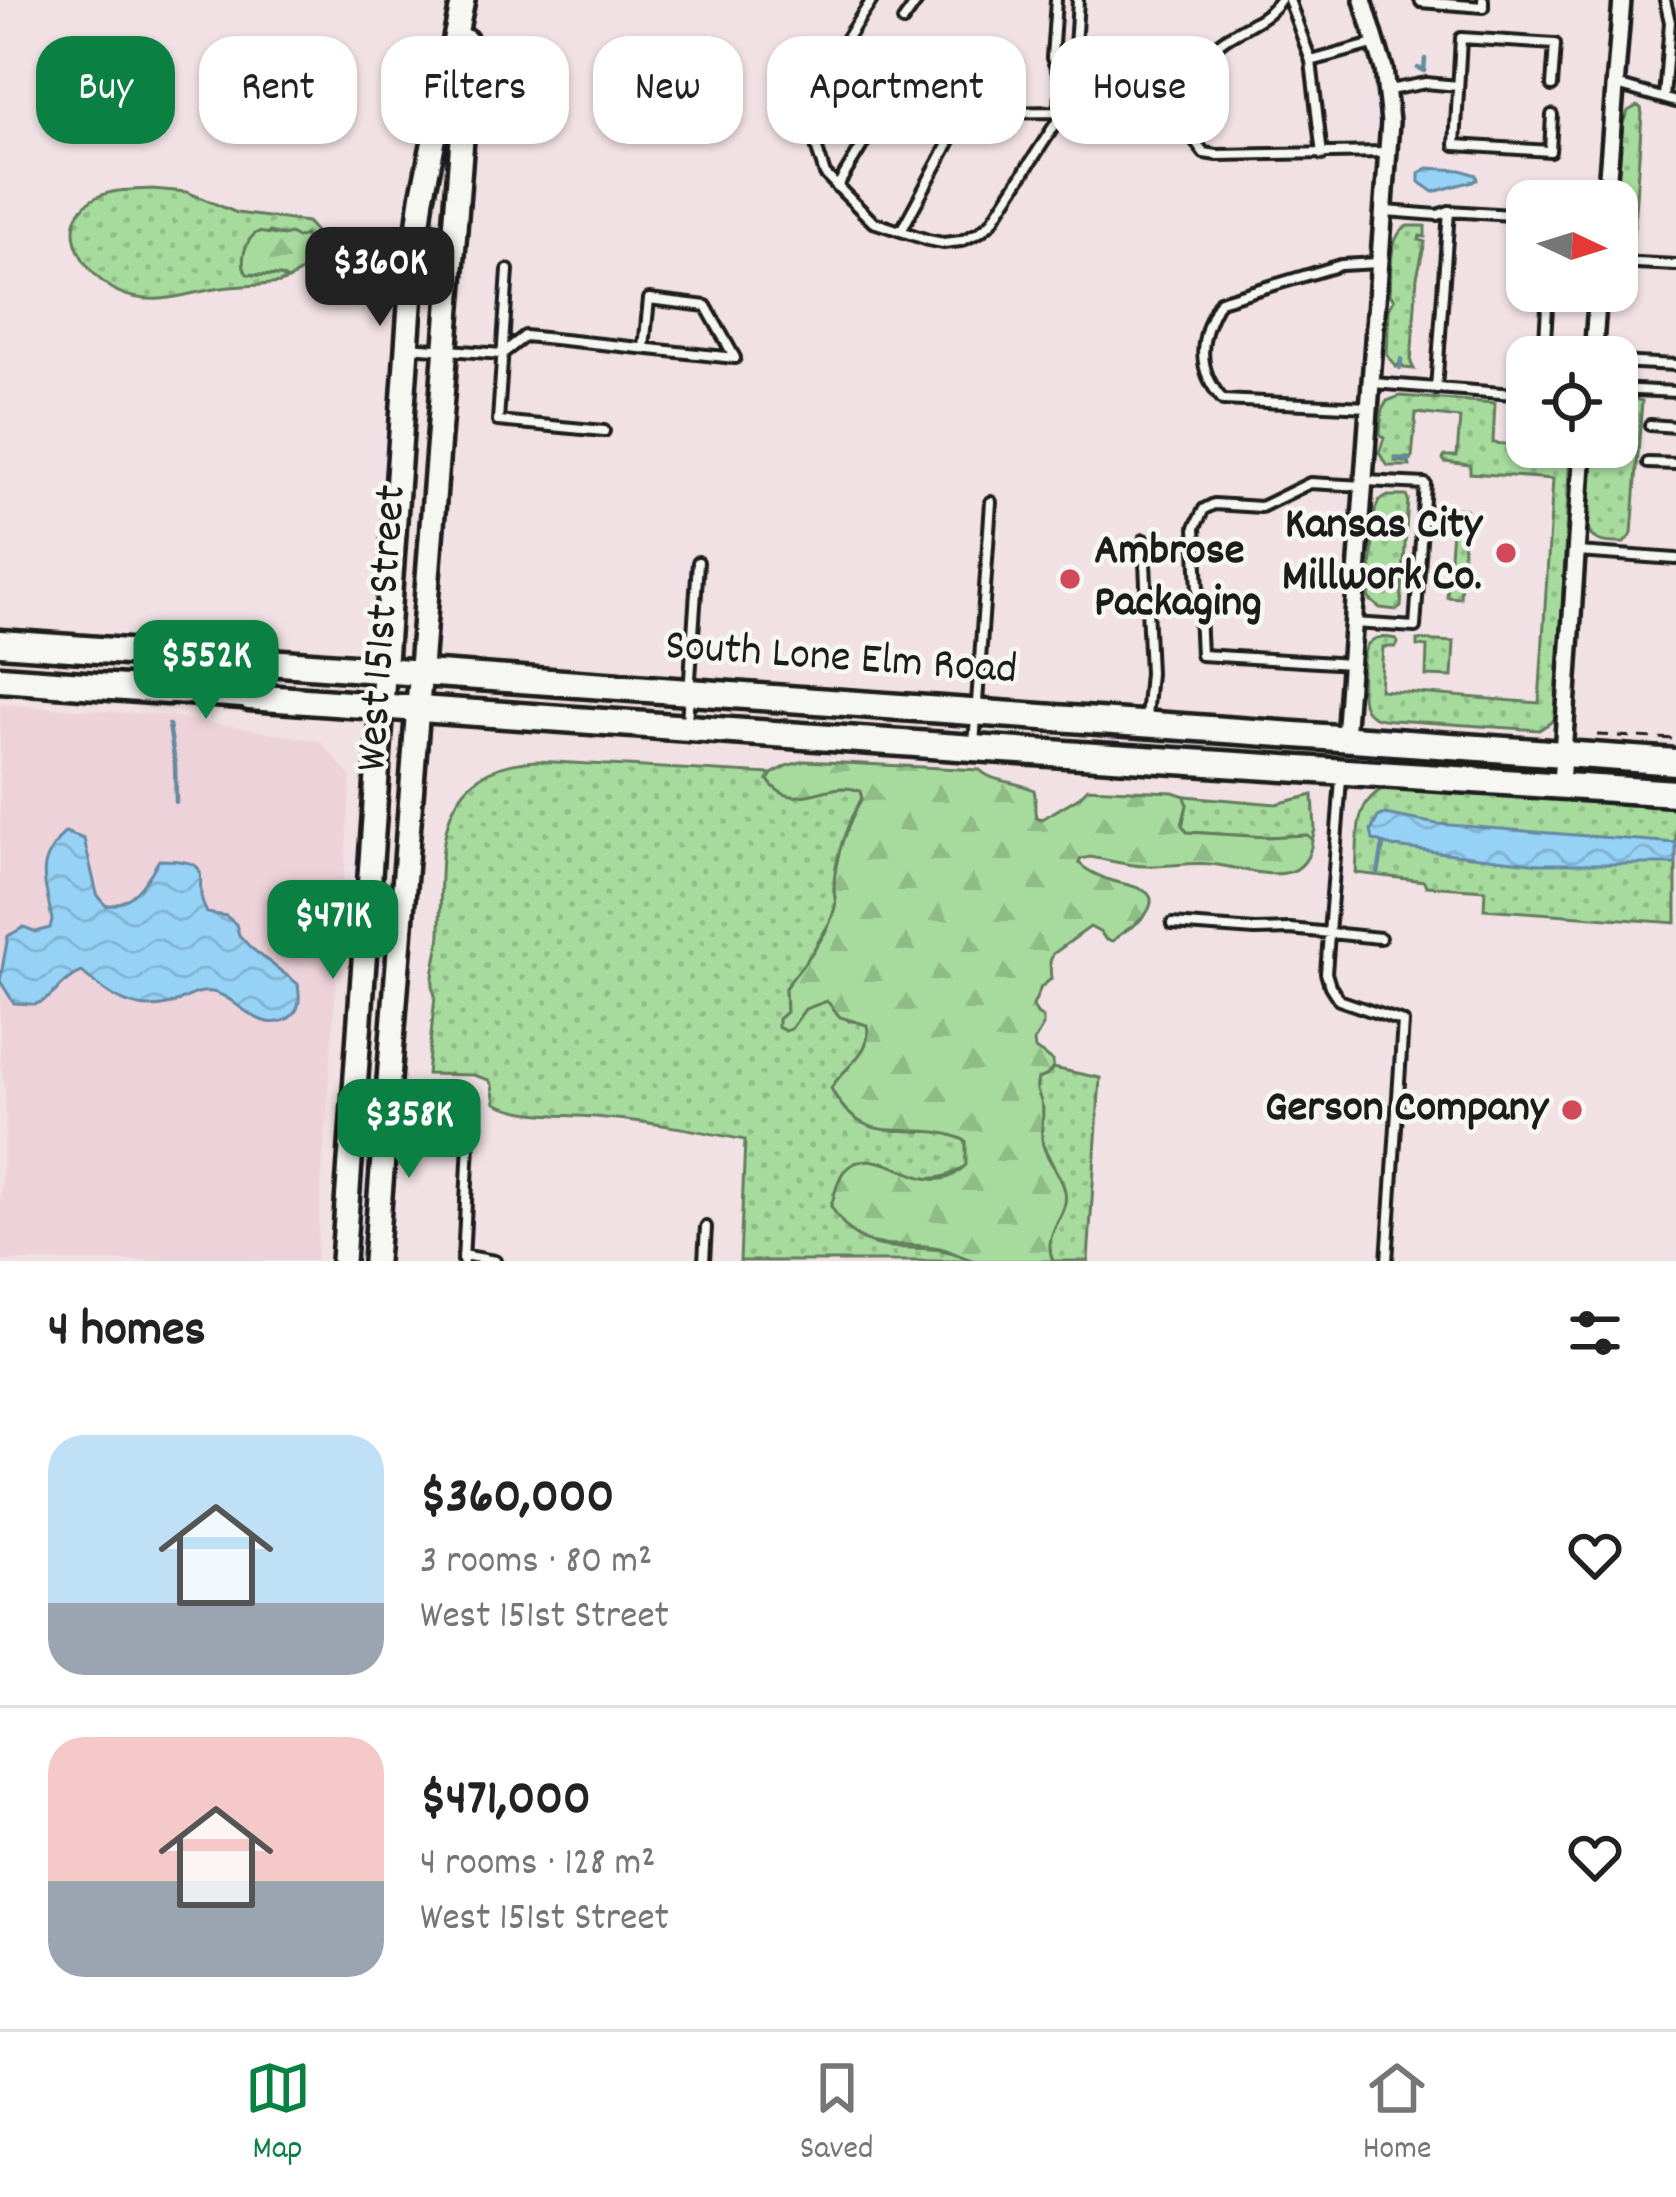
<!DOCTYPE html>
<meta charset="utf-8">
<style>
body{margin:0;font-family:Dekko,sans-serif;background:#f6f6f6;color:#222;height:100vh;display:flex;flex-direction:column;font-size:45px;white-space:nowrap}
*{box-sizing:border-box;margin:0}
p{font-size:39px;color:#767676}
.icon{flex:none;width:66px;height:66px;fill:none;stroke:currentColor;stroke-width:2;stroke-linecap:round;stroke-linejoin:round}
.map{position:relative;height:1261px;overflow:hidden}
.details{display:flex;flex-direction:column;background:#fff;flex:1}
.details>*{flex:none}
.top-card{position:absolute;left:36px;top:36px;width:1605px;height:108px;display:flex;gap:24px}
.needle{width:78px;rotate:94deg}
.tools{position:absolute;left:1506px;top:180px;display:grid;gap:24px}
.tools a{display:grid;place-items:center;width:132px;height:132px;border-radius:24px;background:#fff;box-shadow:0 3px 9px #0004;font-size:60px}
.price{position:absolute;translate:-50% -102px;padding:0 27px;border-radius:24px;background:#0b8043;color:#fff;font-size:39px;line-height:78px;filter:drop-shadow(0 3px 6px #0008)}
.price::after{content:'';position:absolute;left:50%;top:72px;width:36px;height:27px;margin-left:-18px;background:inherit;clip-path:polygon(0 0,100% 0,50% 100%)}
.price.selected{background:#222;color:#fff}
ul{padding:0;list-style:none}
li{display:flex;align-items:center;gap:36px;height:300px;padding:0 48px}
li+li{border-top:3px solid #e0e0e0}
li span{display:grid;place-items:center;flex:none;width:336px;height:240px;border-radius:36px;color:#555}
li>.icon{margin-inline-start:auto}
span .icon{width:144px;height:144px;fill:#fffc;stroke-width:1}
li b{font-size:51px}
h2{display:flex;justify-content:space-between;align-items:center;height:144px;padding:0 48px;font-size:51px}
.pill{padding:0 42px;border-radius:36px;background:#fff;box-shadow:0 3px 9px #0004;font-size:42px;line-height:108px}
.pill.selected{background:#0b8043;color:#fff}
.menu{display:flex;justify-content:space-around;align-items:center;height:168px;border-top:3px solid #e0e0e0;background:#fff;font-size:33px;color:#767676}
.menu a{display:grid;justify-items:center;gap:6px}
.menu .selected{color:#0b8043}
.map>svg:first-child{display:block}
.built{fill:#eed2da}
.grass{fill:url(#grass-dots);stroke:#627c5c;stroke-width:3}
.forest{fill:url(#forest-firs);stroke:#627c5c;stroke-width:3}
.water{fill:url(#water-waves);stroke:#65899f;stroke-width:3}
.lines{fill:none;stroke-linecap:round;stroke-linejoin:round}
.stream{stroke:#65899f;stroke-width:4.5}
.lane-casing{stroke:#1c1c1c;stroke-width:16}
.street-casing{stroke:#1c1c1c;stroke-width:24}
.secondary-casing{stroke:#1c1c1c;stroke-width:30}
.primary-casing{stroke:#1c1c1c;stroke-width:33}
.path{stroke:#1c1c1c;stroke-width:3;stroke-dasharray:12 9;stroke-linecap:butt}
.lane{stroke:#f6f6f2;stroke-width:8}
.street{stroke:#f6f6f2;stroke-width:15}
.secondary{stroke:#f6f6f2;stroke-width:21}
.primary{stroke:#f6f6f2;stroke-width:24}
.poi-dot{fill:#d1495b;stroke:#f6f6f2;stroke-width:4.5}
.labels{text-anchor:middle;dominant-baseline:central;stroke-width:9;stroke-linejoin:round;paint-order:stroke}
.poi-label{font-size:45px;font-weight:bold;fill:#1c1c1c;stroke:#f6f6f2;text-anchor:end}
.street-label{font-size:45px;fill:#1c1c1c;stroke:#f6f6f2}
</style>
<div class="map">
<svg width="1676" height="1261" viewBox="0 0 1676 1261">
<defs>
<pattern id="grass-dots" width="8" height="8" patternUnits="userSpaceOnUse" patternTransform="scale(3)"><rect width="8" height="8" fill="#a7db9d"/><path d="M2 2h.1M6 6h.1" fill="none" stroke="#8fbb87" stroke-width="1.8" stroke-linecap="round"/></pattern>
<pattern id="forest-firs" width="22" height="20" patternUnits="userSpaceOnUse" patternTransform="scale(3)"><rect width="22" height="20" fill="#a7db9d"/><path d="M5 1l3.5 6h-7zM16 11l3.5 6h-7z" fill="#8fbb87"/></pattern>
<pattern id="water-waves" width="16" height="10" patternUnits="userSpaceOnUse" patternTransform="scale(3)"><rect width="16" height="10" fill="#96d1f6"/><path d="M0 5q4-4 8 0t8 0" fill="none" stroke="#81b3d2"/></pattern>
</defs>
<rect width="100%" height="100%" fill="#f1e1e4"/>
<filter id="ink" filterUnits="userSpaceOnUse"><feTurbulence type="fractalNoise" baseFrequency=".00833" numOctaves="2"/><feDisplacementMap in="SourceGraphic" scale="24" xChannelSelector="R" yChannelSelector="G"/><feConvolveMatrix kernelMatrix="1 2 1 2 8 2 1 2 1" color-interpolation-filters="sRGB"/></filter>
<g filter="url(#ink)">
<path class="built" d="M0,704L164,715L320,741L351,778L316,1261H0V1198L6,1122L5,1089L0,1063Z"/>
<path class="grass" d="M1637,106L1641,108L1642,114L1632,253L1617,250L1616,201L1623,123L1628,111Z
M152,189L187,192L237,213L307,222C320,233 319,249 313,264C302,231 299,241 270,232L246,246V253L253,275L281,276L288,280L280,283C259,286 237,285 215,289C188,293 162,304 133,297C92,289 45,224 97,197C113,189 134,190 152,189Z
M1407,226H1425V237L1420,236L1419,240L1425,242L1417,277L1411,363L1414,369L1404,368L1401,363L1396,367L1387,355L1389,309L1394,299L1390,294C1392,272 1387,237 1407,226Z
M1400,396L1495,403L1493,443L1570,450L1557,712L1553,721L1539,730L1393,720C1383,719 1372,719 1366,710C1359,701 1361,652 1368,644C1376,635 1386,637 1396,639L1398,643L1395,647H1383L1380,690L1539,703L1553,479L1470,473V465L1445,462L1443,459L1445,456H1457L1460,418L1416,413L1412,458H1395V461L1409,462L1410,466H1388L1379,453L1384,438L1380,434L1382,410L1387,401Z
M1629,397L1642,401L1632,534L1624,543C1611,543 1595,544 1588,531L1594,447H1617V399Z
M1388,496H1406L1408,499L1401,607L1397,610L1380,608L1369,599L1375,510L1379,501Z
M1442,507L1466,509L1460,598L1447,597L1453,515L1440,514L1439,509Z
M1417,640L1454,642L1452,677L1426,676L1427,647L1417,646Z
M536,761L772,774L768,780C793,817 829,777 860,791L862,798L851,818L834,888L836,906L830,922L808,959L785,988L786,1012L799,1017L805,1009L827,1000L849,1021H861L868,1025L870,1035L859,1059L887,1130L948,1132L966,1141L967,1165C937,1187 913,1179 883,1162L836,1192L831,1206C838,1215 847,1230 856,1236C890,1258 935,1238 972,1261H740L745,1140C699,1131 652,1122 605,1118C570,1114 526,1118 495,1103L492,1085L489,1080L473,1075L427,1074L435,996C428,977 440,952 440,932C442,851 431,767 536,761Z
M1396,785L1676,804V923L1484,909L1485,890L1426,886L1424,881L1356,873C1359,836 1351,794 1396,785Z
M1313,795L1315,830L1312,840L1307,835L1266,837L1187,832L1182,826L1187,805L1185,796L1276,804Z
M1053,1068L1100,1078L1088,1261H1053L1049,1256L1048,1239L1065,1199L1064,1188L1041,1141L1043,1108L1035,1092L1038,1079L1046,1076Z"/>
<path class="forest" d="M258,232L283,236L290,234L297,238L305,235L313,264L288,280L281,276L247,274C239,262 245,239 258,232Z
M805,761C863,764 922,767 980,770C993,783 1017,781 1034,790C1037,800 1033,807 1036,817L1042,819L1079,797L1088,788L1173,792L1185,796L1187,805L1182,825L1187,832L1266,837L1307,835L1312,840C1311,856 1302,871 1285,873C1264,877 1232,866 1210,864C1189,862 1167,867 1145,866C1127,866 1108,860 1090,857L1081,859L1079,863C1087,871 1102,878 1113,881C1128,886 1166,888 1145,915C1137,926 1122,931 1113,941L1106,940L1101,933L1090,927L1053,954L1050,962L1051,979L1041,987L1033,1006L1037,1014L1043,1018V1026L1034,1041L1035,1049L1053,1061V1068L1046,1076L1038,1079C1034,1093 1040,1093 1042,1106C1045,1118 1039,1132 1043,1145C1047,1160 1060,1173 1064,1188C1073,1214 1040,1230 1053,1261C1030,1261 997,1261 976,1261C965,1259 952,1251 940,1248C891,1238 863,1261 831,1206C835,1195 837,1179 844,1171C873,1141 909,1184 942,1179C952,1178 959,1171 966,1165V1141C916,1115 865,1156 831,1088C844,1066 873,1054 867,1025L840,1017L827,1001L805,1009L791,1029L785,1031L778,1027V1019L786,1012L785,988C801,967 830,934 835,907C837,901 834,895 834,889C834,858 847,824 862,798L860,791C829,777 793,817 768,780L772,774L786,766Z"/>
<path class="water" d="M1428,168L1461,170L1476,175L1477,180L1433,192L1419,182V173Z
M1385,814L1437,824L1676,843V864H1539L1394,847L1373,840L1371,831L1378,817Z
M65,832L84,839L97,894L106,906C135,903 146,882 159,860C224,860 188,879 207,913L226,916L236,924L239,935L251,948L298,984C300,997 301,1010 289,1018C259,1036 237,996 212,992C198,990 189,997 176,1002C138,1017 109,996 82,972C62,979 53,1000 36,1004C35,1005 16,1003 14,1003L0,981L8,936L24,927L36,932L50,928L52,921C46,879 33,867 65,832Z"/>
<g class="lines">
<path class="stream" d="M1418,68L1424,71L1425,59
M1400,368L1401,359
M1396,459L1411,460
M169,725L175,764L176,802
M1378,874L1383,845"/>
<g class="lane-casing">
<path id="lane" d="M872,0L815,86L811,115L817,149L825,174L873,222L928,240L943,243L961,241L980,232L991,223L1058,120L1062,84L1074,63L1078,0
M1056,0L1052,58L1062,82
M1280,0C1263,25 1230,29 1210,52C1198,65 1188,118 1193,136C1194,140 1201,149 1204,153L1217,155L1387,152
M1289,0L1311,61L1322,155
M1420,0L1421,2L1483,7V0
M903,21L918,0
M1311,61L1373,44
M1617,85L1676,102
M1389,90L1426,83L1458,86
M1664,98L1670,22L1665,0
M1552,115L1550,151L1455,145L1461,38L1555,44L1552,86
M815,141L871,68
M837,187L891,98
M1386,211L1438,215L1449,211L1527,216
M901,231L960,122L991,113L1059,112
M1617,262L1676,265
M508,270L498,421L604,431
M408,347L502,354L525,336L735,358L706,306L649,299L644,348
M1544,357L1548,291
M1617,362L1676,365
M1373,383L1527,395
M1436,389L1449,211
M1617,389L1676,392
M1368,407L1223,400C1195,369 1199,336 1220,301L1341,265L1378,263
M1650,425L1676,427
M1648,463L1676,464
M1144,540L1150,673L1146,718
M1578,552L1676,559
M1354,623L1415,627L1425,484L1366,481
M1351,664L1201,655L1195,527L1204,509L1214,504L1261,507L1310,483L1363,486
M687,722L698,562
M974,746L991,502
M1341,779L1326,973L1330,986L1339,1000L1403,1022L1387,1261
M1172,924L1255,930L1290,929L1380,938
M391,1097L471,1103L463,1261
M463,1255L495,1261
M704,1261L706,1227"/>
</g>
<g class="street-casing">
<path id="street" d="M1606,201L1622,0
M1593,357L1598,291
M1345,739L1390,122L1384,69L1363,0
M1561,785L1583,447"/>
</g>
<g class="secondary-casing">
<path id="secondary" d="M167,691L249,697
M343,1261L412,277L422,198L463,0
M375,1261L462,139L466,41"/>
</g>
<g class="primary-casing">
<path id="primary" d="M0,643L1676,762
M0,679L167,691
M249,697L973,748L1676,793"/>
</g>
<path class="path" d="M1597,735L1676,739"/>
<use href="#lane" class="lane"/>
<use href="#street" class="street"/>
<use href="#secondary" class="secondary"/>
<use href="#primary" class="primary"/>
</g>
</g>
<g class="poi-dot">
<circle cx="1506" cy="553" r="12"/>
<circle cx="1070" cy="579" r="12"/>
<circle cx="1572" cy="1110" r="12"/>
</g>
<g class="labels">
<g class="poi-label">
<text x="1482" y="527">Kansas City<tspan x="1482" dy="52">Millwork Co.</tspan></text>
<text x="1094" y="553" text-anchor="start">Ambrose<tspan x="1094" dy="52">Packaging</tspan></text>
<text x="1548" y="1110">Gerson Company</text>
</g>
<g class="street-label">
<text transform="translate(384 628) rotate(-86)">West 151st Street</text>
<text transform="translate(841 660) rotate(4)">South Lone Elm Road</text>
</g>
</g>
</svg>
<div class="tools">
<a><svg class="needle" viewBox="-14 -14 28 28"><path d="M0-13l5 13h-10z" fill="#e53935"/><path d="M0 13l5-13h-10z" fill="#767676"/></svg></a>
<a><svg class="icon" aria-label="locate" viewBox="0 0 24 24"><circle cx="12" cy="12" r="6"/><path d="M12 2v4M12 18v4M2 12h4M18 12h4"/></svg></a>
</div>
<b class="price selected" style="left:380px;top:329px">$360K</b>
<b class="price" style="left:206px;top:722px">$552K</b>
<b class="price" style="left:333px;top:982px">$471K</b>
<b class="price" style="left:409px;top:1181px">$358K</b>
<div class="top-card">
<a class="pill selected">Buy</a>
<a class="pill">Rent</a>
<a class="pill">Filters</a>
<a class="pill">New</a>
<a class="pill">Apartment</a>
<a class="pill">House</a>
</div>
</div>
<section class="details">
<h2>4 homes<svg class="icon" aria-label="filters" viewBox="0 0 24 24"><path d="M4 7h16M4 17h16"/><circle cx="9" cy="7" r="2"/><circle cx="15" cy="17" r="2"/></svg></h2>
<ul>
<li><span style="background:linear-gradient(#bfe0f5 70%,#9aa5b1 0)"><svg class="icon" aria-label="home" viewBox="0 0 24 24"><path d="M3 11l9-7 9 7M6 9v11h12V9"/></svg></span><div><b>$360,000</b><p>3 rooms · 80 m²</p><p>West 151st Street</p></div><svg class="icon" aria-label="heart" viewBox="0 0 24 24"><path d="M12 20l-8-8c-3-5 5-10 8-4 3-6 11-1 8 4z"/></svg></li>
<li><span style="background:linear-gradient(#f6c9c9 60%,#9aa5b1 0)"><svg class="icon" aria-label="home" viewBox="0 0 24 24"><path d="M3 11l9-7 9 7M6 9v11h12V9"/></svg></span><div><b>$471,000</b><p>4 rooms · 128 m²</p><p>West 151st Street</p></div><svg class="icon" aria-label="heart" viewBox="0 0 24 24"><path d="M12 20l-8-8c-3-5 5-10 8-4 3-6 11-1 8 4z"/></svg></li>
</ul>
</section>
<nav class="menu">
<a class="selected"><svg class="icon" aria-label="map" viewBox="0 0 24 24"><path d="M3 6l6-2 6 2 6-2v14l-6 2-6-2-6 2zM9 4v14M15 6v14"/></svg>Map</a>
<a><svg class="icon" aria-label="saved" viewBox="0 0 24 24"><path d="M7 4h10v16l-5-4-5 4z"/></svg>Saved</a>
<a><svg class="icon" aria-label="home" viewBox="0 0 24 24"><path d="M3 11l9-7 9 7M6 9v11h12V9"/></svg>Home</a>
</nav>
